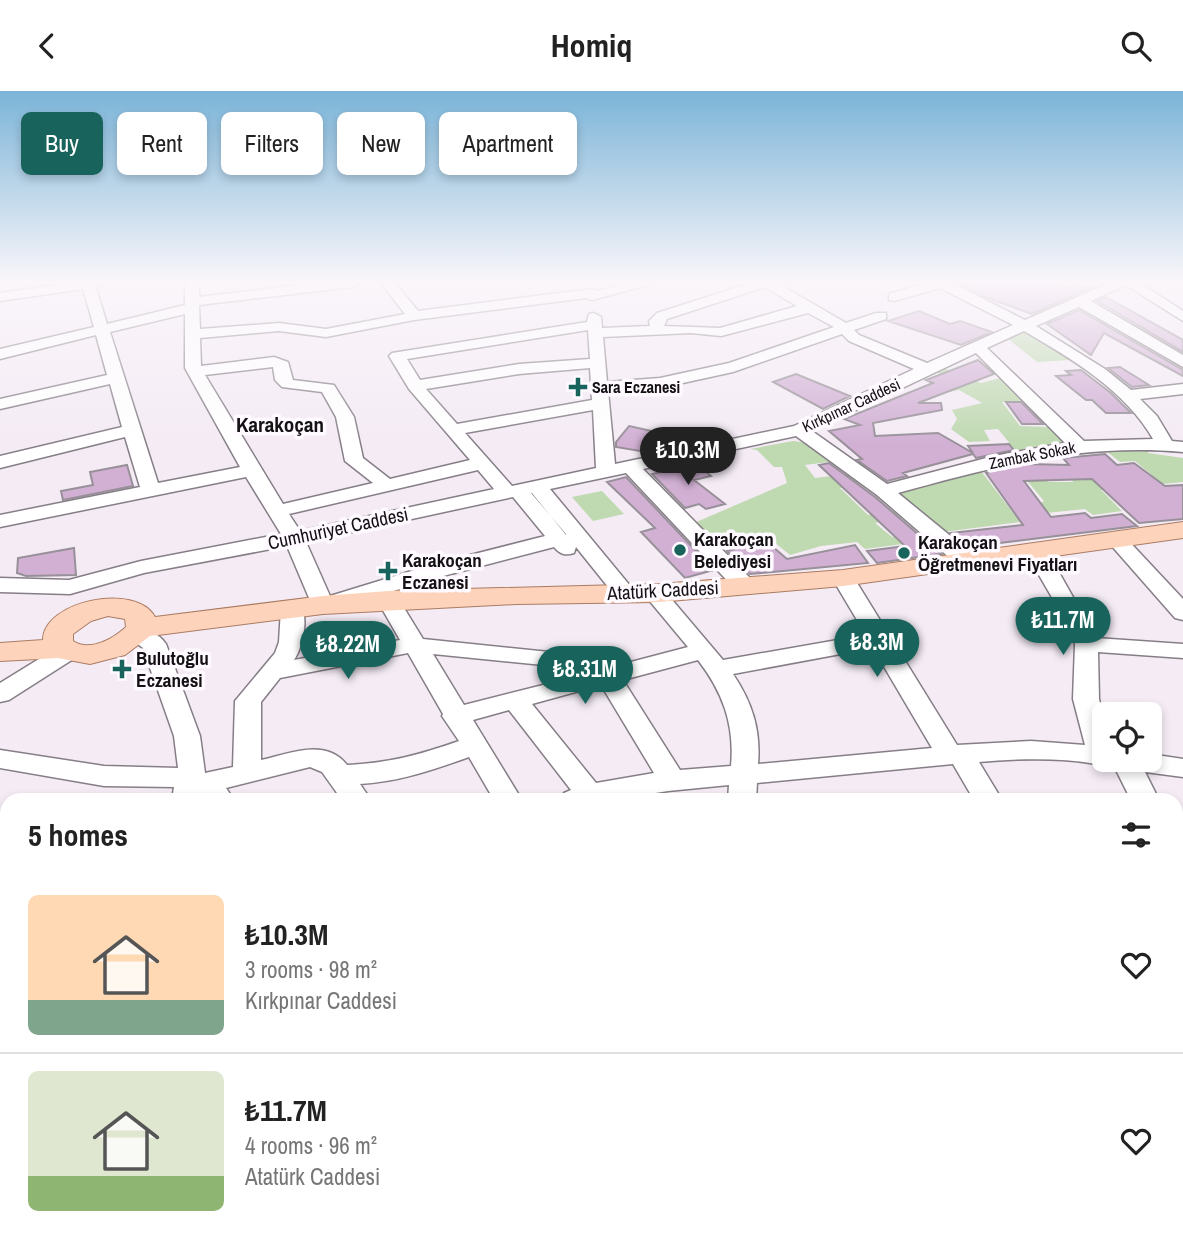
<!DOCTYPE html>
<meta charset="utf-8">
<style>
body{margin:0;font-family:"Archivo Narrow",sans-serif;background:#f6f6f6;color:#222;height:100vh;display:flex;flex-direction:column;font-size:26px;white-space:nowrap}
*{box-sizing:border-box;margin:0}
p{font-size:23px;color:#767676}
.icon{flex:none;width:38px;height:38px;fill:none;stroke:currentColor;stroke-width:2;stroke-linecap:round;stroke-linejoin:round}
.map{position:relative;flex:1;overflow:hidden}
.details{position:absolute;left:0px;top:702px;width:1183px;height:450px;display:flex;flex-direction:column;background:#fff;border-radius:21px 21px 0 0;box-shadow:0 4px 10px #0003}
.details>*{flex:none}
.top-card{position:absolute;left:21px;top:21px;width:700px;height:63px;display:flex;gap:14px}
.tools{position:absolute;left:1092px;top:611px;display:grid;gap:14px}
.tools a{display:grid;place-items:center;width:70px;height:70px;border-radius:10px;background:#fff;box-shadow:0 4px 10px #0003;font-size:35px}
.price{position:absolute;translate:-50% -60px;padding:0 16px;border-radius:24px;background:#18635b;color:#fff;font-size:23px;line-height:46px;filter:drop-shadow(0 2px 4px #0008)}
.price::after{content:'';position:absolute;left:50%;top:42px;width:21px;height:16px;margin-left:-10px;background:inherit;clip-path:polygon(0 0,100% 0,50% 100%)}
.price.on{background:#222;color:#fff}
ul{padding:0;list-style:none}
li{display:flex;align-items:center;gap:21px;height:175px;padding:0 28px}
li+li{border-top:2px solid #e0e0e0}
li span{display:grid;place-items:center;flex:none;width:196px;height:140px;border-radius:10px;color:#555}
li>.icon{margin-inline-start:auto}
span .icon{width:84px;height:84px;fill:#fffc;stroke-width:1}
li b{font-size:30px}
h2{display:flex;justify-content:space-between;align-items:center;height:84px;padding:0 28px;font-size:30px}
.tag{padding:0 24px;border-radius:10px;background:#fff;box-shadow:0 4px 10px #0003;font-size:24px;line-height:63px}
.tag.on{background:#18635b;color:#fff}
header{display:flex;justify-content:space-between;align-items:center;height:91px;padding:0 28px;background:#fff;font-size:32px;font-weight:700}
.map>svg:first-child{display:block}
.green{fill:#bfd9b1}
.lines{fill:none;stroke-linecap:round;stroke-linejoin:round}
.stream{stroke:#79b4bf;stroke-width:8}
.building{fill:#d1b0d4;stroke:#989099;stroke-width:2}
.minor-casing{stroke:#867e87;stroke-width:3}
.major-casing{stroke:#aa7c63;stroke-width:2}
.minor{fill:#fff;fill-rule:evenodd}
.major{fill:#fdd3bb;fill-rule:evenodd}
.poi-dot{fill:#18635b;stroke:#fefaff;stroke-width:2.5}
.labels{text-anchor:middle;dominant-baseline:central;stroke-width:7;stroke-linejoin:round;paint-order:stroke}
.far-poi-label{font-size:16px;font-weight:bold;fill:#141114;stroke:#fefaff;text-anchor:start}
.far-street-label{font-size:16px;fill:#141114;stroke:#fefaff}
.street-label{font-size:19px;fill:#141114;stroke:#fefaff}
.poi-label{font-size:19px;font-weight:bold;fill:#141114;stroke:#fefaff;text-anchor:start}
.far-district-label{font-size:21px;font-weight:bold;fill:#141114;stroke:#fefaff}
</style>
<header><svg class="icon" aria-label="back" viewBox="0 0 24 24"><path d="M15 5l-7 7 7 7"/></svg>Homiq<svg class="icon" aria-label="search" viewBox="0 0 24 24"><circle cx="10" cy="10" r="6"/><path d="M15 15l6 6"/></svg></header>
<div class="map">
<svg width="1183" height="1151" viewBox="0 0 1183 1151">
<rect width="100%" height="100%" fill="#f4ebf5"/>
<path class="green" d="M1027,239L1070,269L1037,271L1008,248Z
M944,277L981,292L1004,286L1028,310L1002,311L1020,335L1050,336L1063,351L1016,360L998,338L984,339L990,350L969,351L951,338L957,328L952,319L982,312L959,299L949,301L944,296L955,291L936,281Z
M793,350L808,352L836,370L805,374L815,387L850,383L861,392L840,397L868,424L892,419L901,427L875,432L892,446L923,440L933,449L865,458L857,451L821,455L790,464L769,447L716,460L694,432L787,392L782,376H774L757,359L750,358Z
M1146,355L1148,362L1183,367V391L1101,399L1122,420L1093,424L1085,418L1046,422L1039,413L1044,410L1019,380L1006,378L1002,373L1028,369L1048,391H1073L1071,386L1129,387L1152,384L1135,370L1120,371L1101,356Z
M981,380L1020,431L943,441L898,403Z
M602,400L624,423L593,430L572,406Z"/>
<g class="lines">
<path class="stream" d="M0,998L7,1007
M93,1144L97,1151"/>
</g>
<path class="building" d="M958,192H1058L1067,197L1076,193L1091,197L1032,223L985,206Z
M1106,206L1183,249V261L1097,210Z
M1079,219L1183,279V285L1104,242L1091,264L1047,233Z
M919,220L950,233L960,230L992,241L961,254L888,230Z
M978,269L994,283L918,312H941L942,319L873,332L875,345L938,342L973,362L968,355L1009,353L1014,359L976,367L973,363L903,382L907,385L887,390L857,369L862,368L829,340L860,334L844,328L933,292L926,289Z
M1120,276L1149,294L1132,296L1108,277Z
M1081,279L1111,302L1131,322H1106L1092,309H1086L1056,285L1071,284L1066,280Z
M796,283L850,305L823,318L773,291Z
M1006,311H1021L1043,333H1022Z
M629,335L678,346L668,359L652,362L616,356V351Z
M1105,363L1117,374L1134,372L1165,395L1183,394V428L1139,432L1092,388L1024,390L1051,426L1085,422L1091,427L1122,423L1137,435L968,456L951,442L1023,434L986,382L1026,373L1069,374L1063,367Z
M829,372L875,406L941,463L877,472L867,460L905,455L819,374Z
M696,373L711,385L694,389L725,413L706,418L699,413L685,417L652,383Z
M127,374L133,395L63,409L61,400L93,394L90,381Z
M626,386L714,479L685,487L641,441L655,437L607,391Z
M766,450L787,468L855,454L868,472L750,483L727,460Z
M74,457L76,484L26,485L17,482L18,467Z"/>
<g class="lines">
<g class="minor-casing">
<path id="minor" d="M70,192H107L96,197L107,233L185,214V192H199V206L317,192H360L353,196L199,214L200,238L279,232L326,238L405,223L381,192H395L418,220L592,198L597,200L630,192H655L592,209L586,207L414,229L326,246L279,240L200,247L201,275L274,266L288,271L293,289L334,294L354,326L363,367L390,388L470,369L409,298L389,265L392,262L587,231L589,223L594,222L601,226L602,237L650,235L649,230L657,222L751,192H777L846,232L876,222H886V228L854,239L859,244L927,272L1013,234L940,197L894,210L889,209V203L927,192H952L1025,229L1109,192H1140L1183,220V230L1126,194L1091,210L1183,264V276L1079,216L1036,235L1105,278L1131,299L1183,293V303L1140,308L1157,325L1172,350L1183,351V361C1082,352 995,375 898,402L975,465L978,470L975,475H959L877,404L796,345L643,378L752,489L755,494L752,499H736L626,382L550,398L636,502L633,507H617L576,456L574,462C565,465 560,463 554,456L447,484L323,521L315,519L312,514L287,455L144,482L70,503L0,501V487L69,489L141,470L281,443L246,386L0,436V424L140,396L125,346L0,377V365L122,336L110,293L0,318V308L107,284L96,244L0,268V258L94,236L83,198L0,210V202ZM765,196L797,215L720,237L664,235L667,228ZM808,222L834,236L729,272L660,287L607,291L603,246L691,242L721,245ZM185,223V277L240,376L158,392L110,241ZM588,239L590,268L519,273L420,289L407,268ZM1024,240C1072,268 1125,299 1153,348L1084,350L987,257ZM842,243L849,250L914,278L794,335L615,373L608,300L660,297L733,281ZM976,262L1065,352L994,365L887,393L812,340ZM273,276L275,289L282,296L322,301L336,326L345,370L373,392L283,413L205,284ZM590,277L592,309L457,333L426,298L519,283ZM593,319L596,377L512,395L465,342ZM478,379L494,398L300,440L289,423ZM531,402H532L566,444V443ZM513,406L545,445L431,474L330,505L306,451Z
M1117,443L1124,445L1183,508V529L1175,527L1110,453L1107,449L1110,445Z
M1036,454L1043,456L1047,460L1096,547L1183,553V567L1098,561L1099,608L1104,628V668H1150V663L1183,668V686L1145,681L1159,709H1131L1115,677C1073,666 1023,667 979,671L1002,709H974L953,673L757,692L756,709H728L729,694L668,700L612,709H560L564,702L571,699L509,619L473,629L522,709H494L469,666C433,679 398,691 360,693L371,709H342L322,681L310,676L226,697L234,709H204L201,705L200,709H172L174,696L104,695L0,677V659L104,675L178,677L174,645L143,557L125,543L129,538C142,535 158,541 166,553L200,645L205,682L233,676L235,610L275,562L279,551L281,518L284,513H300C309,527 303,556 294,569L400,549L377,509L380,504H396L423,548L559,562L567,572L570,587L688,556L643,502L646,497H662L723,569L866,544L832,487L835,482H851L854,487L957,654L1031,650L1085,654L1073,608L1075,553L1068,534L1025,460L1029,456ZM873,557L932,657L758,673C761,639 752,611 733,583ZM408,562L443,623L442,625L459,650C419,664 389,672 347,674C326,646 288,663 261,669V611L280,587ZM433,563L543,574L547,593L464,614ZM698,569C722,600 735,633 731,675L680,679L623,589ZM601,594L654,682L596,692L532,613Z
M69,553L78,555L81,560L78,565L9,609L0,611V592L60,555Z
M1176,762L1183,765V800L1176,798Z
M0,886L7,888V918L0,916Z
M1176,916H1183V946H1176Z
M7,1030V1072L0,1075V1032Z
M1053,1144H1097L1100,1151H1055Z"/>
</g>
<g class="major-casing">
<path id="major" d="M1183,431V447L843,495L659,511L516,513L323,523L150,545L125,564L90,573L58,567L0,570V552L43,549C43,510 136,491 155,526L323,505L388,500L659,493L843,479ZM108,525L125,528L126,536C113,548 90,561 73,550V543L91,530Z"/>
</g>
<use href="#minor" class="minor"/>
<use href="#major" class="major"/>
</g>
<linearGradient id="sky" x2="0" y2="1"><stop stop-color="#7bb4d8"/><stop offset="0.54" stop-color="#faf6fa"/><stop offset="1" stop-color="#faf6fa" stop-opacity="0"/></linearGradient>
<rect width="1183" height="353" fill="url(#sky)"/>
<g class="poi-dot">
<path d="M574.5 285.5h7v7h7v7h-7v7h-7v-7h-7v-7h7z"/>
<circle cx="680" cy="459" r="7"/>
<circle cx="904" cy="462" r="7"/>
<path d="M384.5 469.5h7v7h7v7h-7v7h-7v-7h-7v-7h7z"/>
<path d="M118.5 567.5h7v7h7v7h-7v7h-7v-7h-7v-7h7z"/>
</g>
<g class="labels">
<g class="far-poi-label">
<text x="592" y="296">Sara Eczanesi</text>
</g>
<g class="far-street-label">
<text transform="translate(851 314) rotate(-25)">Kırkpınar Caddesi</text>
<text transform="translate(1032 364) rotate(-11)">Zambak Sokak</text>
</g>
<g class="street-label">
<text transform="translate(338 437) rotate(-12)">Cumhuriyet Caddesi</text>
<text transform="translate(663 499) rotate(-3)">Atatürk Caddesi</text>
</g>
<g class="poi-label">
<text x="694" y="448">Karakoçan<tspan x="694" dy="22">Belediyesi</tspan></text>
<text x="918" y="451">Karakoçan<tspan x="918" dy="22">Öğretmenevi Fiyatları</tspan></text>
<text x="402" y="469">Karakoçan<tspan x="402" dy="22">Eczanesi</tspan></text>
<text x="136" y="567">Bulutoğlu<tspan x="136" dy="22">Eczanesi</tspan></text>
</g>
<g class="far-district-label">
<text x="280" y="333">Karakoçan</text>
</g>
</g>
</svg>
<div class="tools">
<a><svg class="icon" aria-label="locate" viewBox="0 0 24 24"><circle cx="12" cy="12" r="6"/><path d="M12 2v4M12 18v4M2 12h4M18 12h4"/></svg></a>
</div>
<b class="price on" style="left:688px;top:396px">₺10.3M</b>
<b class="price" style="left:1063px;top:566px">₺11.7M</b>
<b class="price" style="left:877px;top:588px">₺8.3M</b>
<b class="price" style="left:348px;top:590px">₺8.22M</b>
<b class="price" style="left:585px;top:615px">₺8.31M</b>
<div class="top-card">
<a class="tag on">Buy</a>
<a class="tag">Rent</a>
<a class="tag">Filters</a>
<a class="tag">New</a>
<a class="tag">Apartment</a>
</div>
<section class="details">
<h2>5 homes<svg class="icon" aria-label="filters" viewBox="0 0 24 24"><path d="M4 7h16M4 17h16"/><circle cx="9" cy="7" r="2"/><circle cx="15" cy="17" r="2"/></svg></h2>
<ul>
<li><span style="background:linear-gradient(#ffd9b3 75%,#7fa58c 0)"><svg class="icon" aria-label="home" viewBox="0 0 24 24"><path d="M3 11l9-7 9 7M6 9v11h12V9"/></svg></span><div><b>₺10.3M</b><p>3 rooms · 98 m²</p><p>Kırkpınar Caddesi</p></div><svg class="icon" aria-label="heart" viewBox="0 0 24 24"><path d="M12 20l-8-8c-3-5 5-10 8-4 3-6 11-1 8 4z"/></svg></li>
<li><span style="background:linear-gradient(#dfe7d0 75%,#8fb573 0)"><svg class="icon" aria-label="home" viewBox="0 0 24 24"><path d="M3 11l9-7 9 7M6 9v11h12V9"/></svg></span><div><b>₺11.7M</b><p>4 rooms · 96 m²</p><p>Atatürk Caddesi</p></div><svg class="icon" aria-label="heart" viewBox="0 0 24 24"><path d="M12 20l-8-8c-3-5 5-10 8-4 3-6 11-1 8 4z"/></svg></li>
</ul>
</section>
</div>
